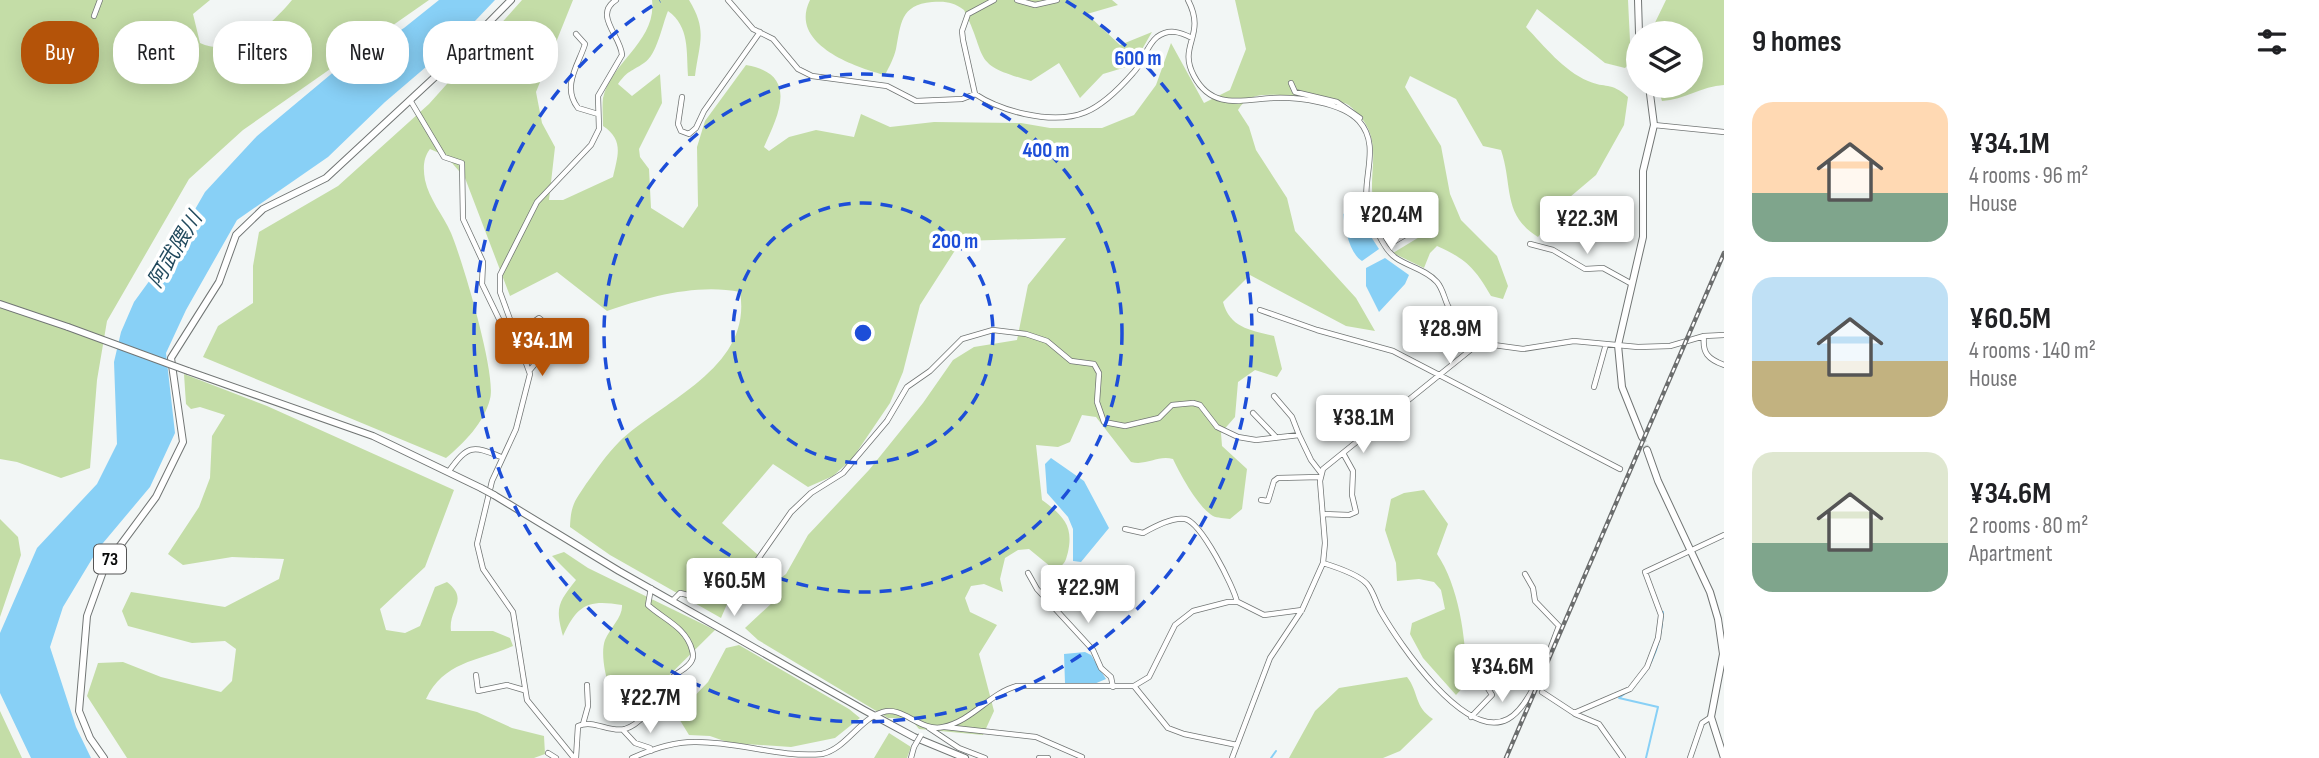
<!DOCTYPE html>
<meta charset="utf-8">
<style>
body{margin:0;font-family:"Sofia Sans Condensed","Noto Sans JP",sans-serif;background:#f6f6f6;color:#202124;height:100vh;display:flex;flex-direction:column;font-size:26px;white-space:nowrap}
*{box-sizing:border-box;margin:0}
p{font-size:23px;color:#757577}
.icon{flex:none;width:38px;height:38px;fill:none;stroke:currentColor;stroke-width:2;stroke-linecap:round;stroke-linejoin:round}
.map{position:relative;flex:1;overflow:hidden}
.side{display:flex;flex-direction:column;background:#fff;width:595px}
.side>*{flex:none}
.top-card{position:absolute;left:21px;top:21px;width:665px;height:63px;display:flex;gap:14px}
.tools{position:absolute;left:1626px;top:21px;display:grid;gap:14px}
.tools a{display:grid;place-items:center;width:77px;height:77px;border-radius:50%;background:#fff;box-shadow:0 4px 18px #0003;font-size:35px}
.price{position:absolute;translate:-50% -60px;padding:0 16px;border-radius:7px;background:#fff;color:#222;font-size:23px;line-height:46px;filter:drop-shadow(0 2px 4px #0008)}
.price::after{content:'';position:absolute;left:50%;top:42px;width:21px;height:16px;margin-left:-10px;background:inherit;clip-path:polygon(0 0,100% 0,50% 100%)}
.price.current{background:#b45309;color:#fff}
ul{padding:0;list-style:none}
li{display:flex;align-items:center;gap:21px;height:175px;padding:0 28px}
li span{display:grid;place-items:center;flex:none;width:196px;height:140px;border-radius:21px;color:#555}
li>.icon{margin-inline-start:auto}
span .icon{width:84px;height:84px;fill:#fffc;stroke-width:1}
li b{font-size:30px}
h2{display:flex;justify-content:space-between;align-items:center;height:84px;padding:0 28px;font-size:30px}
.tag{padding:0 24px;border-radius:28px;background:#fff;box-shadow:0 4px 18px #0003;font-size:24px;line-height:63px}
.tag.current{background:#b45309;color:#fff}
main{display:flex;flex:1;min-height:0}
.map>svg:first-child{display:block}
.green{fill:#c4dda7}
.water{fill:#88d0f6}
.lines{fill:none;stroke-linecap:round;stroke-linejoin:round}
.stream{stroke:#88d0f6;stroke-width:2}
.secondary-tunnel{stroke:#cfd3d2;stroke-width:6;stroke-dasharray:6 3;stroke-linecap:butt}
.street-casing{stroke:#717574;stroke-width:6}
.secondary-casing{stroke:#717574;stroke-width:8}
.primary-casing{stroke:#717574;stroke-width:8}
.street{stroke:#fff;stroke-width:4.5}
.secondary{stroke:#fff;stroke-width:6}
.primary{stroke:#fff;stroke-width:6}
.rail-casing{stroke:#6b6d6d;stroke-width:4.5}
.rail{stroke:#fff;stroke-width:2;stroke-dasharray:5;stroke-linecap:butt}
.street-bridge-casing{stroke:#717574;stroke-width:6;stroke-linecap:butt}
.secondary-bridge-casing{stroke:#717574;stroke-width:8;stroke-linecap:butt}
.street-bridge{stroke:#fff;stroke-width:4.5}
.secondary-bridge{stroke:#fff;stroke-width:6}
.ring{fill:none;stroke:#1d4ed8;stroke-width:3.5;stroke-dasharray:12 9}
.labels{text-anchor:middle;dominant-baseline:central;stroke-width:7;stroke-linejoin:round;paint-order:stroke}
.shield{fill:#fff;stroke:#545454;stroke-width:2}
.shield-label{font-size:18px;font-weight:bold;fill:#0a0b0b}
.water-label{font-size:21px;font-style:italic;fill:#21495d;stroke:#fff}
.centre{fill:#1d4ed8;stroke:#fff;stroke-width:3.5}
.ring-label{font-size:21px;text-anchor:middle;font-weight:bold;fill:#1d4ed8;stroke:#fff;stroke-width:7;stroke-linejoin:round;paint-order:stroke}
</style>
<main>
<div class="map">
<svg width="1724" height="758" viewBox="0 0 1724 758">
<rect width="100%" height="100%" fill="#f2f6f5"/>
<path class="green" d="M0,0H210L193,14L200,43C236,59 270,26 292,0H429L243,130L189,179L107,321L97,380L90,468L61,478L17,462L0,459Z
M522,0H573L536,92L542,123L555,147L549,200H563L613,177C618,155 624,140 603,126C603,117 602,106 603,98C611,62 657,41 652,0H689C708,31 699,43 695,76H688C686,51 690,27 668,11C662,25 657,55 644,63C631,72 628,70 618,84L632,96L660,74L662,103L639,149L640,157L649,169L651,208L683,228L698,206L697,147L705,121L746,65C799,74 779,114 764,147L769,151L789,137L816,130L854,137L861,114L890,127L934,122L1021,123L1050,128H1102L1134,115L1156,85L1171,43L1204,103L1230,90L1246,49L1235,0H1628L1631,62L1625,68L1605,63L1537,9L1526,27C1544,46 1564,71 1588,81C1606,89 1610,81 1628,97L1624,125L1596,175L1570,197L1538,237C1502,215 1513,185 1501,150L1483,146L1456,99L1410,76L1405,87L1441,146L1450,194L1461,220L1497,256L1508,286L1503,299L1491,296C1475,268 1466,259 1437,246L1430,253L1424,268L1393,253L1421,236V224L1415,219L1391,223C1350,199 1394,149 1357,113C1353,109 1349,104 1344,103C1326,97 1300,97 1280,95C1262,94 1247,94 1238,110L1249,127L1256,150L1287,198L1295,231L1356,298L1375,331L1346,326L1250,275L1223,302C1230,328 1250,330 1274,336L1282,369L1277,377L1255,370L1238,382L1235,417L1221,433L1222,446L1247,469L1242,509L1230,519C1225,518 1217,518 1213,516C1198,507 1180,474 1173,459C1157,455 1147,466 1131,462L1096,417L1082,415L1070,442L1058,447L1036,445L1042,500C1062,515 1074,525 1068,552C1066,559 1066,562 1060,567H1051L1029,549L1018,550L1005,558L1000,579L1003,592L984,584L971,586L965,598L970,612L997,625L979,654L994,711L983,735L919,729L910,718H888L758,640L745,628L773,602L778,580L786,574L808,535L869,470L923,403L953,360L974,347L1017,340L1028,285L1066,238L961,241L920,305L903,372L890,403L852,459L833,476L808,487L773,464L722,523L758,555L737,581L721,618L610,555L570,527C571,505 574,502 586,484C597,469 606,455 619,442C663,400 753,368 740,292C698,283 647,297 607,311L557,272L510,296L465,178L446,156L430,149C423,158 423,169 425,180C429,199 443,215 451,233C462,259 497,375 490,399C484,423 464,443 446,458L203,357L218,326L253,303V266L259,232L338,186L429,104Z
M810,0H1112L1118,5L1087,14L1120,45L1152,32L1133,65L1103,74L1080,98L1059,63L1031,81C970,64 989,60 964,10C953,2 946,1 932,2C900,5 901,24 896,49C894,58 889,67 885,75C855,67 788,44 810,0Z
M1666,0H1724V85C1702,86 1684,100 1662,101L1657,86H1690V33H1650Z
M184,374L267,406L454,490L425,567L380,609L386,630L405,633L420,626L435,587L447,582C470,600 448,609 451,631H493L510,638L513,646C479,661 444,661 426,699L477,712L512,728L544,736L545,754L534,758H127L87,696L98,663L123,662L161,677L221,692L232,681L236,649L225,641L192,643L128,626L122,611L131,592L225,607L279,579L284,559L232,557L183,565L168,554L199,507L210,478L212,436L225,415L200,407L191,409L186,404Z
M1424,490L1448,524L1437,554C1460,588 1467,644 1466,684L1456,695L1423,658L1410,634L1412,623L1445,609L1441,590L1434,582L1419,579L1397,581L1396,563L1385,530L1391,499L1404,493Z
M0,519L18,537L21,555L0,617Z
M564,552L588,568L715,630L626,718C612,706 598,659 605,640C610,628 623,617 622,605C588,599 577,605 563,636C555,607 558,603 576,580L552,556Z
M739,645L849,709L860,718L835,738L791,747L730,743L710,736L689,735L678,717L682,709L708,682L726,648Z
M1407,677C1419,692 1414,707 1433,719L1400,751L1383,758H1289L1315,711L1339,688Z
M0,711L22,758H0Z
M889,733L911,747L907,758H874Z"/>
<path class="water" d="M439,0H495L454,43L385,102L328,157L237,220L186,310L166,353L175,433L150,487L98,549L63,607L50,647L76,727L91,758H31L0,693V633L37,548L97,484L117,444L114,362L121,332L134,302L171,251L205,192L257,136L342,65L404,28Z
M1349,211L1355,212L1379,249L1362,261C1349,253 1345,228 1343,214Z
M1385,258L1409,275L1405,284L1379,312L1366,286V268Z
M1051,458L1084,481L1109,528L1081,562L1073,561V529L1068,517L1047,493L1045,464Z
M1085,652L1091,655L1106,679L1094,684L1065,683L1064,654Z"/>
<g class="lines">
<path class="stream" d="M1271,758L1276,751
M1646,758L1658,707L1619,698C1649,677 1661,649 1663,612"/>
<path class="secondary-tunnel" d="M1642,437L1647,450"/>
<g class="street-casing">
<path id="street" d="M728,0L753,29L773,39L798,69L812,76L887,86L916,101L962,99L975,94
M994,0L968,14L962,31L963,40L975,94C990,104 1007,110 1025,114C1076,125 1099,112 1133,73C1143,63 1146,46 1157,37C1169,28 1180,32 1192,38
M1017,0L1035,5L1057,0
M1188,0C1207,36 1177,45 1194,76C1212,110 1241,100 1273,98C1297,97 1342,102 1359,121C1384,149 1356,185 1371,217C1376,229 1384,250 1396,258C1409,267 1425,269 1437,282C1443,289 1444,298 1448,306C1455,320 1468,331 1479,343
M94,16L100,0
M576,34L585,44C579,64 561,86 578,108L598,114
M1291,83L1295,92L1337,102L1360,118
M682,97L678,124L681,131L689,134L696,128L704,111L760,32
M410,100L444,157L462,163L463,219L483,262L482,284L516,354L526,361
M1654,125L1724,132
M1374,223L1379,224L1395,241L1407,234
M1530,244L1553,250L1585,269L1603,268L1632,284
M1260,310L1317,330L1393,351L1620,469
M1704,336C1702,353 1708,359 1724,365
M530,370L557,337V333L539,318L532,323V328L540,336L550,327
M1594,387L1606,344
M1274,396L1292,417L1299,435
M1253,413L1276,437
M449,471C468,445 472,445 501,457
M1261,500L1268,501L1274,481L1278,478L1320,477
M1323,514L1349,515L1356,512L1352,495L1353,471L1343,453
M1125,529L1143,533C1154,527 1172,517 1185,519C1201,522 1234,587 1237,602
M1323,563C1336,567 1358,574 1367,584C1374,592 1376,604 1381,612C1399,643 1465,742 1508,719C1532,706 1549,651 1559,626L1535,601L1533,588L1525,574
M1028,573L1037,589L1093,650L1101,668L1111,677L1113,687
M673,600L680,593L703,599L732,590L742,582L791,512L811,493L843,473L887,421L907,387L930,371L962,339L993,330L1026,334L1047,341L1071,361L1094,364L1099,373L1097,402L1104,422L1125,426L1159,418L1172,405L1193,403L1200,405L1217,427L1238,437L1256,440L1299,435L1311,460L1321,473
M476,675L478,691L507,685L524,690
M1134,686L1168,728L1184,734L1237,745
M1542,692L1574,713L1630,689L1647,667L1658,638L1661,615L1645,572L1724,535
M1575,714L1599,724L1623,758
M1471,717L1492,695L1481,677
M583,724L588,706L587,685
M945,727L1036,737L1082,757
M929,728L959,748L985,758
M623,730L635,743L650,748L651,751
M548,753L556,758
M574,758L527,700L513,612L483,569L477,544L492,481L516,429L530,374L500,292V275L537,202L591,145L599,129L598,96L622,55C621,36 593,15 616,0
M576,758L578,726C594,719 609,733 625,729C647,722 658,694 672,678C678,671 688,669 692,660C694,656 693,654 692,650C686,627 663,619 648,605L651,588
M632,758C650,750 675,742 694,742C737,741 779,758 822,754C847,748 859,719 883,712C903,706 920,732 943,727C972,721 990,693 1017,686H1134L1149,677L1175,625L1193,611L1228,602H1238L1264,615L1302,610
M911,758L914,747
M1039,758H1048
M1232,758L1270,658L1302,610L1323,563L1325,543L1320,481L1323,469L1479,343L1523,349L1574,341L1638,347L1670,346L1704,336L1724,335
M1690,758L1702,723L1711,717"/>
</g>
<g class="secondary-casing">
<path id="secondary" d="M1638,0L1639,33
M0,304L68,327
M188,371L373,436L481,488
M1642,437L1622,387L1618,345L1643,237V171L1654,125L1649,86
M1647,450L1658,481L1710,592L1718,619L1723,654L1711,717L1724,758
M494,495L619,571L864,710L914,737L965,758"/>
</g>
<g class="primary-casing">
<path id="primary" d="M104,758L90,738L79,711L87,616L105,566L156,497L183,442L171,358L219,282L236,235L263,209L326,178L436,76L511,0"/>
</g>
<use href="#street" class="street"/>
<use href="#secondary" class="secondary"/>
<use href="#primary" class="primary"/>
<g class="rail-casing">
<path id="rail" d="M1506,758L1724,253"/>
</g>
<use href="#rail" class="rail"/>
<g class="street-bridge-casing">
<path id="street-bridge" d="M914,747L921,735"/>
</g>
<g class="secondary-bridge-casing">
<path id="secondary-bridge" d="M68,327L188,371
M481,488L494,495"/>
</g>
<use href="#street-bridge" class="street-bridge"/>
<use href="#secondary-bridge" class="secondary-bridge"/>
</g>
<g class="ring">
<circle cx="863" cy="333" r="130"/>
<circle cx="863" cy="333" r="259"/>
<path d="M1066 1A389 389 0 1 1 660 1"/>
</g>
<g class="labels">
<rect class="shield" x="94" y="544.5" width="32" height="29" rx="5"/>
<g class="shield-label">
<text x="110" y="559">73</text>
</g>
<g class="water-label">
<text transform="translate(175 250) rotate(-59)">阿武隈川</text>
</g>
</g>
<circle cx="863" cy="333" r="10" class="centre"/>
<g class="ring-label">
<text x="1138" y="65">600 m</text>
<text x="1046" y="157">400 m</text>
<text x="955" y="248">200 m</text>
</g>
</svg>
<div class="tools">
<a><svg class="icon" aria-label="layers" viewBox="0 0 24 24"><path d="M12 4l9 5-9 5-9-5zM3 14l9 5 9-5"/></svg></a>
</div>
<b class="price" style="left:1391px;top:252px">¥20.4M</b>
<b class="price" style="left:1587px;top:256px">¥22.3M</b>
<b class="price" style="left:1450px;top:366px">¥28.9M</b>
<b class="price current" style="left:542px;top:378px">¥34.1M</b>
<b class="price" style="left:1363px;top:455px">¥38.1M</b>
<b class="price" style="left:734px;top:618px">¥60.5M</b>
<b class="price" style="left:1088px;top:625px">¥22.9M</b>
<b class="price" style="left:1502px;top:704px">¥34.6M</b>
<b class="price" style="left:650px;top:735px">¥22.7M</b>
<div class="top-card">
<a class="tag current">Buy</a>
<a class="tag">Rent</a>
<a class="tag">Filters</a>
<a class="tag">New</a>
<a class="tag">Apartment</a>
</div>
</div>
<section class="side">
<h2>9 homes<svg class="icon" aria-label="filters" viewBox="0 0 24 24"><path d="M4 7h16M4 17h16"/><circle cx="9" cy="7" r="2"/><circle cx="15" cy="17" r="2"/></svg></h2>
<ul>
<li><span style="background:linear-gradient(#ffd9b3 65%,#7fa58c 0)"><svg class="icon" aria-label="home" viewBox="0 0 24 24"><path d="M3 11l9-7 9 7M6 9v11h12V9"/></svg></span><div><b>¥34.1M</b><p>4 rooms · 96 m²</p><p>House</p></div></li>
<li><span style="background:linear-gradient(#bfe0f5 60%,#c2b280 0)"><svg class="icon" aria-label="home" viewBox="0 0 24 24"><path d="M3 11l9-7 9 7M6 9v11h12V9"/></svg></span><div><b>¥60.5M</b><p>4 rooms · 140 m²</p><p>House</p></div></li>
<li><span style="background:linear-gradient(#dfe7d0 65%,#7fa58c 0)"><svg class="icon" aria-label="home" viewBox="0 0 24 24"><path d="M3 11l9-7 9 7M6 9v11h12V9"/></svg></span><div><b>¥34.6M</b><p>2 rooms · 80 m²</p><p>Apartment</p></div></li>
</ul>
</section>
</main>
